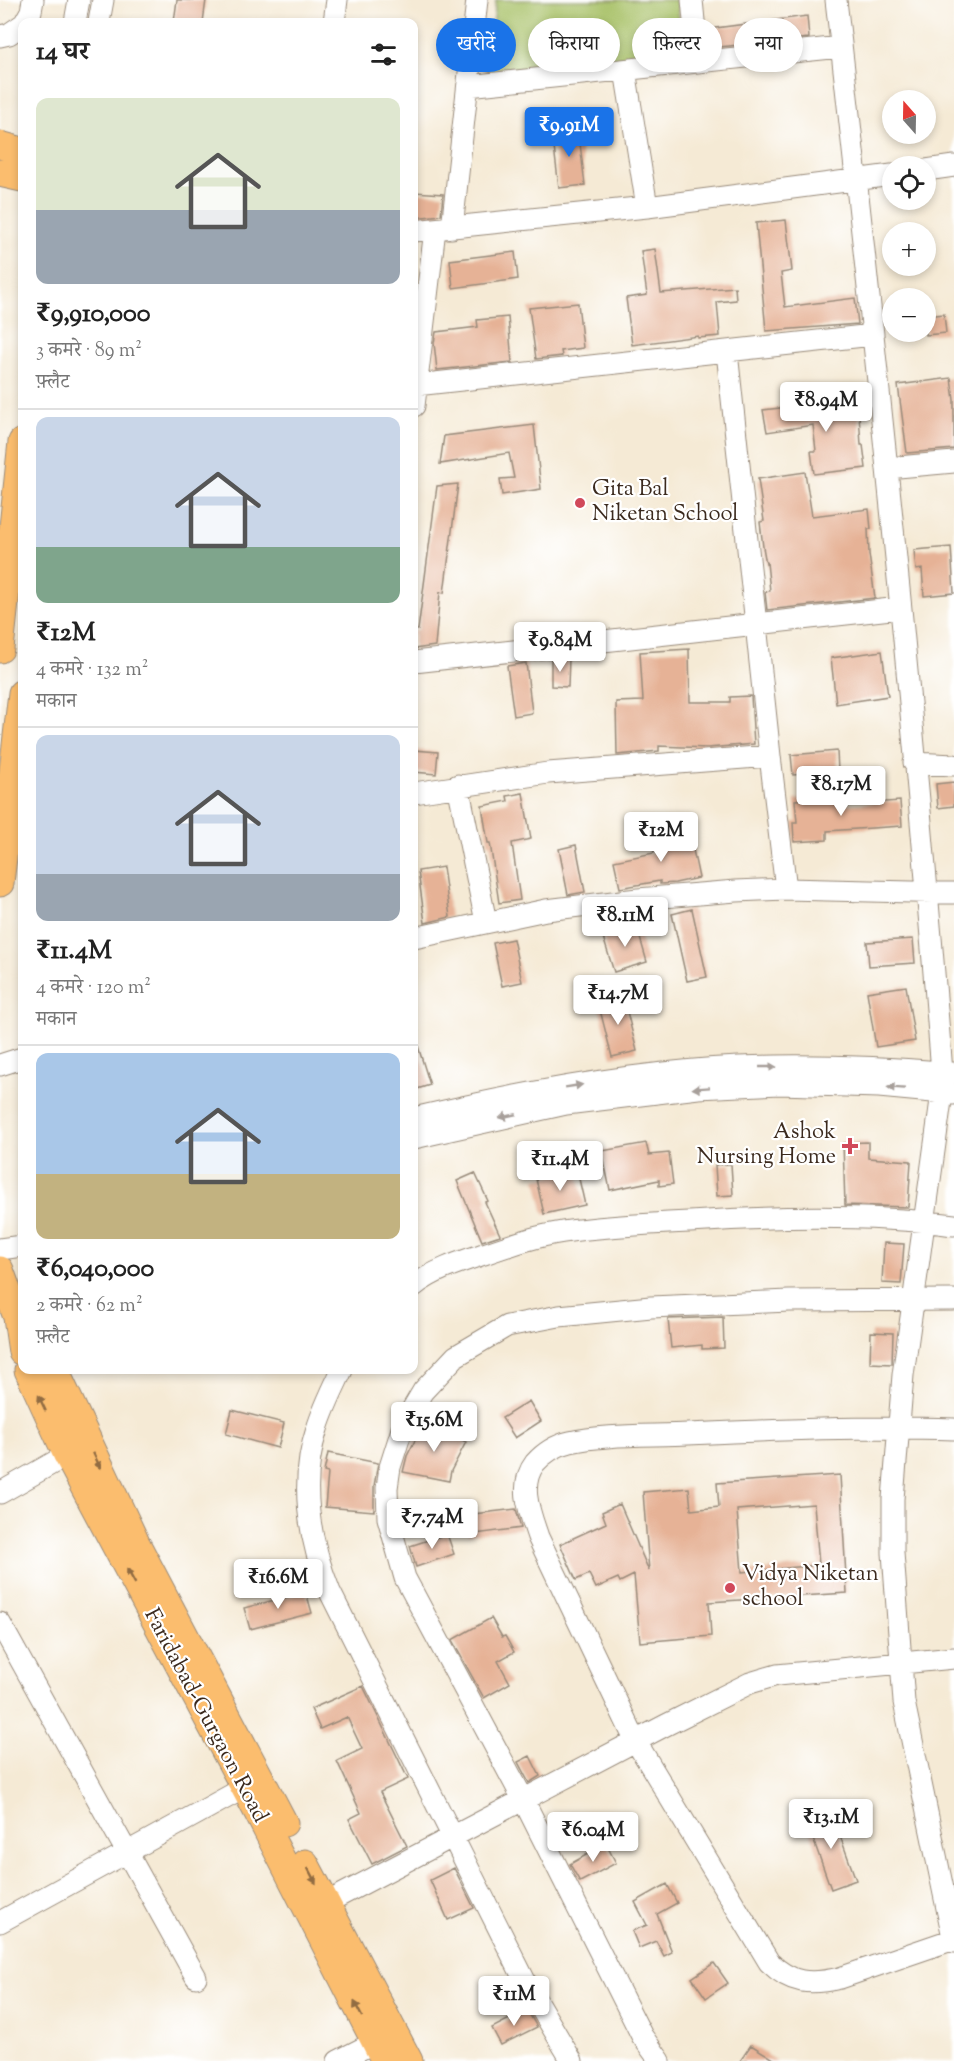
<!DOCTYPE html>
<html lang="hi">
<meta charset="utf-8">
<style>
body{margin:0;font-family:"Sorts Mill Goudy","Noto Serif Devanagari",serif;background:#f6f6f6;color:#222;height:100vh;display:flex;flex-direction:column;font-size:22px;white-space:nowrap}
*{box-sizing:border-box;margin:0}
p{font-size:20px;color:#767676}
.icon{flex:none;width:33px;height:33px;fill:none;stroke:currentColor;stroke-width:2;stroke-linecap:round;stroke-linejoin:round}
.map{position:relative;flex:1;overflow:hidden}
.details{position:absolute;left:18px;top:18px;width:400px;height:1356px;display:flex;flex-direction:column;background:#fff;border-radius:12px;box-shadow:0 3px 9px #0003}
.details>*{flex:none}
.guide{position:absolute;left:436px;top:18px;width:428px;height:54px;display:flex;gap:12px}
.needle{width:39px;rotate:340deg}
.tools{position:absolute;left:882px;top:90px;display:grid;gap:12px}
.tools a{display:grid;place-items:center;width:54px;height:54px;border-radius:50%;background:#fff;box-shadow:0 3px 9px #0003;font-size:30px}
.price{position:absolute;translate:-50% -51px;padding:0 14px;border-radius:6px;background:#fff;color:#222;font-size:20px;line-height:39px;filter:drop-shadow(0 2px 3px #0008)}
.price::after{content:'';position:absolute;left:50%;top:36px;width:18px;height:14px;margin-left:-9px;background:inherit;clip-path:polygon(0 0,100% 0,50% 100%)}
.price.selected{background:#1a73e8;color:#fff}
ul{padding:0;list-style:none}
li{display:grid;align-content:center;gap:12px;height:318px;padding:0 18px}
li+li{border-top:2px solid #e0e0e0}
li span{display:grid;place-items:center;height:186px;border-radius:12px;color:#555}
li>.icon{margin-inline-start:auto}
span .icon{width:108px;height:108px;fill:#fffc;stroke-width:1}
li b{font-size:26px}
h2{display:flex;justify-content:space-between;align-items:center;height:72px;padding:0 18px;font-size:26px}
.chip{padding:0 21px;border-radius:27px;background:#fff;box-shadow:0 3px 9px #0003;font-size:21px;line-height:54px}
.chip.selected{background:#1a73e8;color:#fff}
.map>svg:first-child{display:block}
.green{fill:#a8c168;stroke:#727643;stroke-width:1.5}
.building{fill:#e6b296;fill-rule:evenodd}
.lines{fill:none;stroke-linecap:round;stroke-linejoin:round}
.minor-casing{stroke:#988a7a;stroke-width:23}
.major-casing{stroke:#988a7a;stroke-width:29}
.minor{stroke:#fff;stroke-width:21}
.major{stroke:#fbbd6e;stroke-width:27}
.oneway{fill:#a79f9a}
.oneway2{fill:#916c42}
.poi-dot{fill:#d1495b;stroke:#fff;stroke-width:2}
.labels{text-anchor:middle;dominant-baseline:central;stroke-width:4.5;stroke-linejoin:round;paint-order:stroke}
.poi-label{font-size:22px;fill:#3b2a1e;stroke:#fff;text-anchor:start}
.street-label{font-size:22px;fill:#3b2a1e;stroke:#fff}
</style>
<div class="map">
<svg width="954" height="2061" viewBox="0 0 954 2061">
<rect width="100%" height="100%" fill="#fff"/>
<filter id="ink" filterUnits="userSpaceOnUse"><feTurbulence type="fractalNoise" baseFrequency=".0167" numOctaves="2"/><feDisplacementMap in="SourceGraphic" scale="12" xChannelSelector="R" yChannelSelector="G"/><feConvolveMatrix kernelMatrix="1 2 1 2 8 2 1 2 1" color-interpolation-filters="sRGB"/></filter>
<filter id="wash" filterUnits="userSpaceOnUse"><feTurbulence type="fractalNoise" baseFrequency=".008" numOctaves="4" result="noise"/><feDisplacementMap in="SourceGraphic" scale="24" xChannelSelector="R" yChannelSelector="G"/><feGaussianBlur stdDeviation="1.35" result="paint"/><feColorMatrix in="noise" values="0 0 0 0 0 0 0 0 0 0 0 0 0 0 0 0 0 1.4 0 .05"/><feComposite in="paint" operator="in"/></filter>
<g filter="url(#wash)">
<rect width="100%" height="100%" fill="#f5ead5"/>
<path class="green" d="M496,0H677L683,54L487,76Z"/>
<g id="blocks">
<path class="building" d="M177,0H206L203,22H174Z
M807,16L809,38L709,48L708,29Z
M578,127L585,185L559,188L552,131Z
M414,192L443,194L441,215L414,218Z
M786,220L792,271L781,273L785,307L855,298L858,324L766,331L756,223Z
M655,249L661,293L735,287L736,300L717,302L720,336L698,338V336L632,345L626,298L647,295L641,251Z
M515,252L518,279L453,288L450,260Z
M578,303L583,348L561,351L562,356L536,359L529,308Z
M944,314L946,333L926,335V316Z
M508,317L512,362L437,370L434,343L436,332L478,327L477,320Z
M951,378L954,400V449L907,453L898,385Z
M858,399L861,445H863L866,468L814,474L811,451H816L813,425L767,432L763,410Z
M534,425L541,489L502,495L500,479L514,478L509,453L440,464L444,436Z
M805,472L812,516L869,509L871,529H868L869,554L875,598L767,610L765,592L770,591L767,563L766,564L763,547L760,522L764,521L758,479Z
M458,484L444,593L440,592L435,646L414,649V630H418L437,486Z
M951,547L954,593L924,596L922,569L916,570L914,550Z
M689,649L690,702H730V697L751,696L754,744L707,748L659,746V751L617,755L616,702L643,701L640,652Z
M882,651L888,696L836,704L831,658Z
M569,658L568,687L551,686V660Z
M526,663L532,713L514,716L507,666Z
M414,750L438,752L436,774L414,772Z
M837,751L838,771L793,775L791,755Z
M954,782V806L938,808L936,784Z
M523,793L531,839L512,843L520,900L499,903L490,843H488L482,806L508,801L507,796Z
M841,796L842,805L900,801L902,826L827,831V840L794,842L793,822H797L795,800Z
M689,831L699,878L675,883L660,884V881L620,888L614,861L654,853L652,841Z
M576,845L585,892L568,895L559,849Z
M443,867L450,917L425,923L418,871Z
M692,909L707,977L687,981L672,914Z
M636,924L647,962L614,972L602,934Z
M513,939L522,982L502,986L493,943Z
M913,939L915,963L869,966L867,942Z
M906,986L915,1041L876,1047L867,992Z
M623,996L637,1051L612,1057L598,1002Z
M414,1043H417L430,1085L414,1090Z
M868,1142V1158L911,1161L908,1207L845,1205L843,1143Z
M646,1143L649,1155L669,1153L673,1184L659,1186V1180L610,1190L602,1151Z
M731,1164L733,1195L717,1196L715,1165Z
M577,1170L585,1205L544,1214L536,1179Z
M475,1173L488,1201L485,1202L500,1235L482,1241L457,1181Z
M884,1243L904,1244L901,1284L882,1283Z
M723,1317L724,1348L702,1349V1345L671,1348L668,1319Z
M871,1332L893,1333L892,1364L870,1363Z
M529,1401L541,1421L515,1438L502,1418Z
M232,1410L284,1423L278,1448L226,1434Z
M425,1421L466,1442L451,1471L449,1481L403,1472L407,1456Z
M328,1453L378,1463L374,1486V1511L325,1507L328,1473L324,1472Z
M840,1475L847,1593L709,1602L711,1636L640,1642L634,1575L620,1582L618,1578L596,1588L589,1574L576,1580L560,1544L606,1523L602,1512L620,1504L649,1571L643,1492L689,1488L691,1510L719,1507L717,1483ZM814,1504L819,1565L742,1572L737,1510Z
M516,1509L521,1528L468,1535L465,1515Z
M447,1534L454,1554L416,1567L410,1546Z
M306,1592L312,1613L250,1629L244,1608Z
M491,1618L502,1637L505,1636L514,1652L498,1661L510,1683L484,1698L452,1640Z
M363,1686L408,1779L380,1792L407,1846L372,1864L349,1819L361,1813L337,1761L362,1749L347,1717L320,1729L311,1709Z
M530,1756L540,1776L529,1783L518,1762Z
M831,1811L856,1880L831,1889L806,1819Z
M606,1844L616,1863L580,1882L570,1864Z
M454,1868L474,1908L448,1920L430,1880Z
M667,1884L677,1903L657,1914L672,1952L664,1956L656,1941L639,1948L632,1931L647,1925L635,1902Z
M714,1963L728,1983L706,1998L692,1978Z
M527,2010L537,2027L501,2045L492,2028Z
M751,2045L777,2061H740Z"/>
</g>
</g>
<g filter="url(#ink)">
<use href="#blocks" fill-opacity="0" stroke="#988a7a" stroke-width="1.5"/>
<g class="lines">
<g class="minor-casing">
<path id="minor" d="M692,0L698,62
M836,0C877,357 914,714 942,1072V1093L903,1375L893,1499V1553L904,1702L954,1942
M25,22L31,11L33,0
M75,22L79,0
M99,22L103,0
M334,22L337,0
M0,36L9,34L22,25
M625,70L647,207
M468,86L841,47
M926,170L954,166
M452,228L477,0
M414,231L647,207L892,175
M727,352L770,756L786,889
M416,385L873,335
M414,406L435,229
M887,468L954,462
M414,662L900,608
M914,763L954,765
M458,785L486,922
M414,793L548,773L770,756
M414,938L546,910L638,899L736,891L786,889L954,893
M0,1065L22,1058
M414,1118C519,1093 631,1072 739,1067C810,1064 883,1067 954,1073
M414,1138L566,1104L698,1088L779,1084L879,1087L954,1094
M0,1249L22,1246
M414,1286C434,1270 460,1262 484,1254C510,1245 536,1236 563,1232C605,1226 648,1224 690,1222C778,1216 867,1214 954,1225
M342,1370C333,1389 323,1409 317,1429C299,1483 309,1540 330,1592L525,1981L572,2061
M954,1429C866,1426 777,1430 688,1434C653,1436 603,1434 570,1442C557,1445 544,1453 535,1463C518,1485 530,1513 538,1537L635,1740L769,1962C791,1984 810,1985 840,1978L954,1939
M0,1493L67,1455
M0,1623L196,1977
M326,1903L666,1725L750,1683L777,1675L954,1658
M0,1922L244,1788
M338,2061L375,2042
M660,2061L642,2036L523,1799L405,1578L388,1518L387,1488L390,1467L404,1423L423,1391L456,1356L507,1326L559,1316L651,1307L789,1301L954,1300"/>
</g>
<g class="major-casing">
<path id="major" d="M0,145L22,151
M0,173L22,178
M0,649L22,442
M0,883L22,693
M0,1270L17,1317L22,1352
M28,1370L67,1455L258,1813L385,2061
M55,1370L136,1543L284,1823
M305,1863L409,2061"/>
</g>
<use href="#minor" class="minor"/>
<use href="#major" class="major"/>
</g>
<defs><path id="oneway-solid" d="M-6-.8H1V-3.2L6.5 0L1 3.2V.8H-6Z" transform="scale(1.5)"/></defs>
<g class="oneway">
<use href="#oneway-solid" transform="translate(768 1067)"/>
<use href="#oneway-solid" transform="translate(574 1086) rotate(-9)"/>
<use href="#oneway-solid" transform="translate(701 1088) rotate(176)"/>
<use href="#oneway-solid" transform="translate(896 1088) rotate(-176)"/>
<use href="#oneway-solid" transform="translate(508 1116) rotate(168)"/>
</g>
<g class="oneway2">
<use href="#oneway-solid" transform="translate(42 1403) rotate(-115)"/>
<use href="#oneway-solid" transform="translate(97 1461) rotate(65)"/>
<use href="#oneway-solid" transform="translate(131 1576) rotate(-119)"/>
<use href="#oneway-solid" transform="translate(312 1876) rotate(62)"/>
<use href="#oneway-solid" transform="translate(358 2009) rotate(-117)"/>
</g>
</g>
<g class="poi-dot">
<circle cx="580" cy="503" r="6"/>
<path d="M847 1137h6v6h6v6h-6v6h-6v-6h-6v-6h6z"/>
<circle cx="730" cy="1588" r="6"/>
</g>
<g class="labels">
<g class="poi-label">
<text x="592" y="490">Gita Bal<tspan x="592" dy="25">Niketan School</tspan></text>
<text x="836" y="1133" text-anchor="end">Ashok<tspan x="836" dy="25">Nursing Home</tspan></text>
<text x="742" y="1575">Vidya Niketan<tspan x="742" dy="25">school</tspan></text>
</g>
<g class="street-label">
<text transform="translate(205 1716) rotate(62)">Faridabad-Gurgaon Road</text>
</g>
</g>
</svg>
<div class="tools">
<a><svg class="needle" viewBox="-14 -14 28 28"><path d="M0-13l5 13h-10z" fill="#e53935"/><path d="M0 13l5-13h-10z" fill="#767676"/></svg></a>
<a><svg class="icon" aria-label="locate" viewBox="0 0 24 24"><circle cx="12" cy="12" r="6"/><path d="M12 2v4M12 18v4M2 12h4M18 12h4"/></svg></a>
<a>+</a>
<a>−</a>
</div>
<b class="price selected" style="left:569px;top:158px">₹9.91M</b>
<b class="price" style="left:826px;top:433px">₹8.94M</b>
<b class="price" style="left:560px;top:673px">₹9.84M</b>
<b class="price" style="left:841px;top:817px">₹8.17M</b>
<b class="price" style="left:661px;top:863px">₹12M</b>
<b class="price" style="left:625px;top:948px">₹8.11M</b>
<b class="price" style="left:618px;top:1026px">₹14.7M</b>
<b class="price" style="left:560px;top:1192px">₹11.4M</b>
<b class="price" style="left:434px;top:1453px">₹15.6M</b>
<b class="price" style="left:432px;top:1550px">₹7.74M</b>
<b class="price" style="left:278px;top:1610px">₹16.6M</b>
<b class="price" style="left:831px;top:1850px">₹13.1M</b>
<b class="price" style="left:593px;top:1863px">₹6.04M</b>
<b class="price" style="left:514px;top:2027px">₹11M</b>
<div class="guide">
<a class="chip selected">खरीदें</a>
<a class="chip">किराया</a>
<a class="chip">फ़िल्टर</a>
<a class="chip">नया</a>
</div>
<section class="details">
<h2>14 घर<svg class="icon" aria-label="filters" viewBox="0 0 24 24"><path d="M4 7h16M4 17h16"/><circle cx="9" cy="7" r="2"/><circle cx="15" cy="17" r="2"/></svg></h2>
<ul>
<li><span style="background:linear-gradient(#dfe7d0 60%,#9aa5b1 0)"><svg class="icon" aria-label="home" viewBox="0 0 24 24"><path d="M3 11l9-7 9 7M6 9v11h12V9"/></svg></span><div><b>₹9,910,000</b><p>3 कमरे · 89 m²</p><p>फ़्लैट</p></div></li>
<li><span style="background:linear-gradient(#c9d6e8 70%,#7fa58c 0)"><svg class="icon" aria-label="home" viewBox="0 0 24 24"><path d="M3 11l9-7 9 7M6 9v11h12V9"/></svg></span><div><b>₹12M</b><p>4 कमरे · 132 m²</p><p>मकान</p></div></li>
<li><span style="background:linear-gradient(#c9d6e8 75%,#9aa5b1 0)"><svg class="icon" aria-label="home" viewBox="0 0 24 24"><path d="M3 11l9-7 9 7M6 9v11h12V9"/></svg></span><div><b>₹11.4M</b><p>4 कमरे · 120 m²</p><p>मकान</p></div></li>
<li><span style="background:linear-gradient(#a9c7e8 65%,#c2b280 0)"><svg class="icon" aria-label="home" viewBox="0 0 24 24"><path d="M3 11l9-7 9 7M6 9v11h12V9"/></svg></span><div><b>₹6,040,000</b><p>2 कमरे · 62 m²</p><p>फ़्लैट</p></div></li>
</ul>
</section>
</div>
